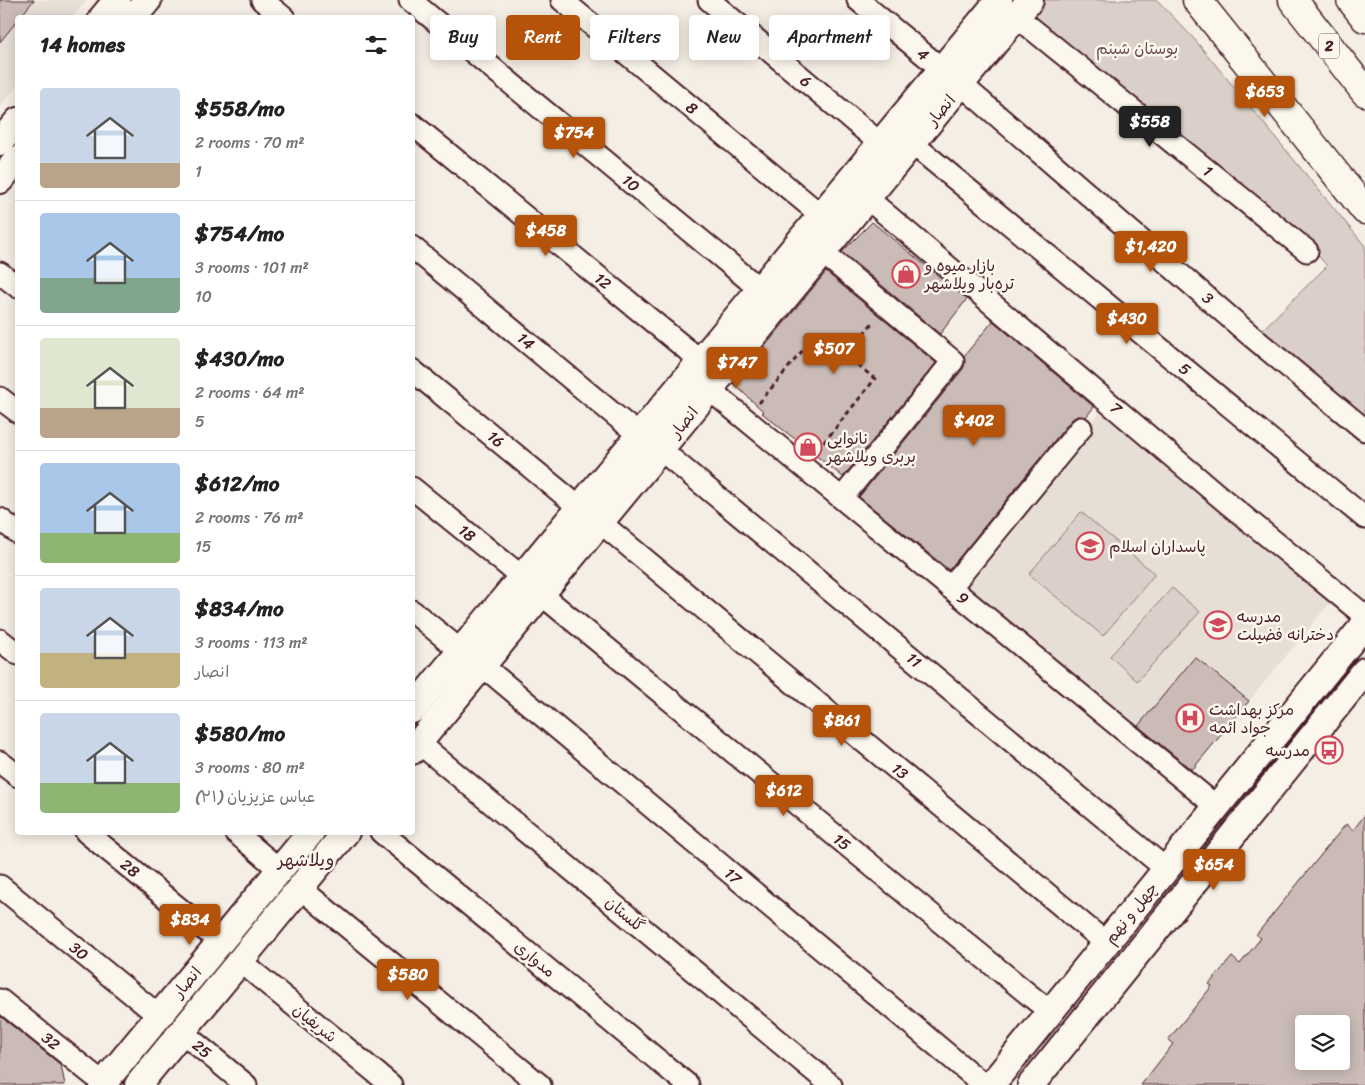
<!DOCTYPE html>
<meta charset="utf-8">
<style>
body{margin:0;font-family:Sriracha,"Playpen Sans Arabic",sans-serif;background:#f2f2f2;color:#222;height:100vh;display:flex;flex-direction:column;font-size:19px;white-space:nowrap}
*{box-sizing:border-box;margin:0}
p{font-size:16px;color:#767676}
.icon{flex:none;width:28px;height:28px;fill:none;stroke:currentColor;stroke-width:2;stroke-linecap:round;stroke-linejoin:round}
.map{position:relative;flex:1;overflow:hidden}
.details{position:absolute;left:15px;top:15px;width:400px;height:820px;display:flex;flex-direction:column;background:#fff;border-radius:5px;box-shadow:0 2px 12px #0003}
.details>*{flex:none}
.top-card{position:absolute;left:430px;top:15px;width:475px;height:45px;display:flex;gap:10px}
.buttons{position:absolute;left:1295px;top:1015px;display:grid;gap:10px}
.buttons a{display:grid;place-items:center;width:55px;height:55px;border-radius:5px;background:#fff;box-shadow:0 2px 12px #0003;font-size:25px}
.price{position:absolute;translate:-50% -42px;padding:0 11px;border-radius:5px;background:#b45309;color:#fff;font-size:16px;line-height:32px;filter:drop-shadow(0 1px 2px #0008)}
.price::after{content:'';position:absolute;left:50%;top:30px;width:15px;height:11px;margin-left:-8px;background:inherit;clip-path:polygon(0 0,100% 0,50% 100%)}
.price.selected{background:#222;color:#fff}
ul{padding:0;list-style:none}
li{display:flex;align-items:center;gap:15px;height:125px;padding:0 25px}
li+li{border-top:1px solid #e0e0e0}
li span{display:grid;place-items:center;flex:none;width:140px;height:100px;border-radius:5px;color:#555}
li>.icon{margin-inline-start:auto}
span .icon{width:60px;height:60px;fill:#fffc;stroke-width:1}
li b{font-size:21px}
h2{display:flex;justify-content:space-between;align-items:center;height:60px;padding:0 25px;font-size:21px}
.tag{padding:0 18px;border-radius:5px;background:#fff;box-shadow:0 2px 12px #0003;font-size:18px;line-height:45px}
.tag.selected{background:#b45309;color:#fff}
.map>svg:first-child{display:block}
.built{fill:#e7dfd6}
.green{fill:#dbd0c9;stroke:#92787a}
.building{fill:#cabbb6;stroke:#4a1f2b;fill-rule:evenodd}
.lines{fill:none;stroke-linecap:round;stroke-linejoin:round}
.minor-casing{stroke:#4a1f2b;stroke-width:25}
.tertiary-casing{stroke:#4a1f2b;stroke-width:30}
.secondary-casing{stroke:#4a1f2b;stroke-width:31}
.motorway-casing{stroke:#4a1f2b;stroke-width:31}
.path{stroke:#4a1f2b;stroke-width:3;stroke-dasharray:5 4;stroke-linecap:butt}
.minor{stroke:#fbf7ec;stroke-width:21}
.tertiary{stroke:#fbf7ec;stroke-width:26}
.secondary{stroke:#fbf7ec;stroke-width:28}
.motorway{stroke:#fbf7ec;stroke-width:28}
.labels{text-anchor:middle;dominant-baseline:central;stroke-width:5;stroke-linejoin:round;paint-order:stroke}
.shield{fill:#fbf7ec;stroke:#7f6065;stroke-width:1}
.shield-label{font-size:15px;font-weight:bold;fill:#4a1f2b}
.park-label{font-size:16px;fill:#6e4b52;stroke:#fbf7ec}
.street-label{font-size:16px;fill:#4a1f2b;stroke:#fbf7ec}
.poi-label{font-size:16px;fill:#4a1f2b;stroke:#fbf7ec;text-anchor:start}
.neighbourhood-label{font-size:18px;fill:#4a1f2b;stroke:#fbf7ec}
</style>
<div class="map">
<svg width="1365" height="1085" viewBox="0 0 1365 1085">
<rect width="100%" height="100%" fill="#f4eee4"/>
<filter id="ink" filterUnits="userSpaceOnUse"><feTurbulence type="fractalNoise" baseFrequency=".02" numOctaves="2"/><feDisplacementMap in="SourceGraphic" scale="10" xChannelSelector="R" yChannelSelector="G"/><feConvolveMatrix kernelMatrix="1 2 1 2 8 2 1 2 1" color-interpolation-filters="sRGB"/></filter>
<g filter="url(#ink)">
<path class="built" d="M0,0H87L73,17L18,18L17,86L0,107Z
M1109,401L1338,593L1249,701L1195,657L1131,735L954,590Z"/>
<path class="green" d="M1042,0H1157L1195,40L1365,246V420L1259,333L1327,266L1304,239L1026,16Z
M1081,512L1155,574L1103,636L1029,574Z
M1172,588L1200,612L1137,681L1110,656Z"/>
<path class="building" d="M0,0H34L0,42Z
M872,222L967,299L940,334L842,252Z
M826,272L936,363L843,477L762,413L764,412L734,384Z
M993,321L1094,407L1086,417L1077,416L1071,420L949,570L859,497L963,369L965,363L964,356Z
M1195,657L1249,701L1192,770L1138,726Z
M1365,815V1085H1141L1173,1044L1168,1040L1212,986L1209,984L1232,957L1240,964L1261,938L1256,935L1346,824L1353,830ZM1304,1024H1341V1061H1304Z
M0,1016L61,1065L65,1085H0Z"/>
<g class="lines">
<g class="minor-casing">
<path id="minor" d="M262,0L284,18
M410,0L761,290
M562,0L822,216
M709,0L881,144
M858,0L943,70
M1016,16L1307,251
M962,85L1250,335L1365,430
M412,124L702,362
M913,144L1365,518
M868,199L1226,502L1365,616
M412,247L640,436
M823,253L953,361L842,498
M0,273L18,287
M412,370L580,508
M710,390L1217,807
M0,398L18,412
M661,450L1166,869
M412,488L522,577
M0,519L18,533
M601,523L1106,943
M950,588L1081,428
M542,595L1050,1012
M412,611L461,651
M0,640L18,654
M483,666L984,1085
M419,743L831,1085
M0,762L18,776
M86,832L220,942
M235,832L280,870
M381,832L688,1085
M0,886L159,1016
M300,888L540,1085
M240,961L391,1085
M0,1000L103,1083
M182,1032L246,1085"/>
</g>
<g class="tertiary-casing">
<path id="tertiary" d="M102,18L117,0
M133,18L148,0
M0,142L18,121
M0,180L18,159
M412,710L999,0
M412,751L1030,0
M102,1085L311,832
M138,1085L346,832
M991,1085L1365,624
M1031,1085L1365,671"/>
</g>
<g class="secondary-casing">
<path id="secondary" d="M1197,0L1365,210"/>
</g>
<g class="motorway-casing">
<path id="motorway" d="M1293,0L1365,92
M1351,0L1365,18"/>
</g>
<path class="path" d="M846,355L874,321
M759,403L818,332L875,379L817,451"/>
<use href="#minor" class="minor"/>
<use href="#tertiary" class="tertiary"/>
<use href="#secondary" class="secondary"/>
<use href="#motorway" class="motorway"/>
</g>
</g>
<defs>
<g id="shop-ring" transform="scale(1.4375)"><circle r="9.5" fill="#fbf7ec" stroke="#d1495b" stroke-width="1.5"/><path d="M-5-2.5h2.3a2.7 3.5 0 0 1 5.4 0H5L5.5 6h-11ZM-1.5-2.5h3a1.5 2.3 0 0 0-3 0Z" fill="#d1495b"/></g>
<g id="school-ring" transform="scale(1.4375)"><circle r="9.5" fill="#fbf7ec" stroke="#d1495b" stroke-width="1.5"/><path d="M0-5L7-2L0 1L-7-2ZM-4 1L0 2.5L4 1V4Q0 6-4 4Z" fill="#d1495b"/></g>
<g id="hospital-ring" transform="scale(1.4375)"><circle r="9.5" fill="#fbf7ec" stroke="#d1495b" stroke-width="1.5"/><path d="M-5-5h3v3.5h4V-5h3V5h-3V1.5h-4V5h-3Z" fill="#d1495b"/></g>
<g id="bus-ring" transform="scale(1.4375)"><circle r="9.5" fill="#fbf7ec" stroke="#d1495b" stroke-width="1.5"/><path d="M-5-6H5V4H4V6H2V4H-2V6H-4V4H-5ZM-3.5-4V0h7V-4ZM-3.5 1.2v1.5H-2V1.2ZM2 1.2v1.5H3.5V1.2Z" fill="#d1495b"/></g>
</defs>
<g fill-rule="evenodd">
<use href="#shop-ring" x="906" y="274"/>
<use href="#shop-ring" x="808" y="447"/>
<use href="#school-ring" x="1090" y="546"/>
<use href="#school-ring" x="1218" y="625"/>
<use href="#hospital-ring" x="1190" y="718"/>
<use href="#bus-ring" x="1329" y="750"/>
</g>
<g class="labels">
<rect class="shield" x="1319" y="33.5" width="20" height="25" rx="4"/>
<g class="shield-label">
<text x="1329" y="46">2</text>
</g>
<g class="park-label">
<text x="1137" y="48">بوستان شبنم</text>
</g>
<g class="street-label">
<text transform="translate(923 54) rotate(39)">4</text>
<text transform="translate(806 81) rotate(40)">6</text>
<text transform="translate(692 108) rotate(40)">8</text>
<text transform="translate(941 110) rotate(-50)">انصار</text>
<text transform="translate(1208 171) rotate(39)">1</text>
<text transform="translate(631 183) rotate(40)">10</text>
<text transform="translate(603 281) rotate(39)">12</text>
<text transform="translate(1208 298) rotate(41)">3</text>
<text transform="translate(526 341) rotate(40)">14</text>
<text transform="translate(1185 369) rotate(40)">5</text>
<text transform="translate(1116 408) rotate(41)">7</text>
<text transform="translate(684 422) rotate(-51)">انصار</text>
<text transform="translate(496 439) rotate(40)">16</text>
<text transform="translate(467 533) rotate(39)">18</text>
<text transform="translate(963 598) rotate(39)">9</text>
<text transform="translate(914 660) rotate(40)">11</text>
<text transform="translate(900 771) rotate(40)">13</text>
<text transform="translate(842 842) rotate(39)">15</text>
<text transform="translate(130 868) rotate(39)">28</text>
<text transform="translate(733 876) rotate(40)">17</text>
<text transform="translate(1131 913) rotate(-51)">چهل و نهم</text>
<text transform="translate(625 914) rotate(40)">گلستان</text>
<text transform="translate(79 951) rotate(39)">30</text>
<text transform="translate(535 959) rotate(39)">مدواری</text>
<text transform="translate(187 982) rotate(-50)">انصار</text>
<text transform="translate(315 1023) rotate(39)">شریفیان</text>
<text transform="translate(51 1041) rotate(39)">32</text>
<text transform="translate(202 1049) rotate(40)">25</text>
</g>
<g class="poi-label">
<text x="925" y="265">بازار میوه و<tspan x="925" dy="18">تره‌بار ویلاشهر</tspan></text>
<text x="827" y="438">نانوایی<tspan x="827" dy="18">بربری ویلاشهر</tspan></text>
<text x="1109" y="546">پاسداران اسلام</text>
<text x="1237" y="616">مدرسه<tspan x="1237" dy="18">دخترانه فضیلت</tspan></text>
<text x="1209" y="709">مرکز بهداشت<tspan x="1209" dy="18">جواد ائمه</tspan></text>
<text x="1310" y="750" text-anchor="end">مدرسه</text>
</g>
<g class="neighbourhood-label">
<text x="306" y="860">ویلاشهر</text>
</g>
</g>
</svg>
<div class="buttons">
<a><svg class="icon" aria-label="layers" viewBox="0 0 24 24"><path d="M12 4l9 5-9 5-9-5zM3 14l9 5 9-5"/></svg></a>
</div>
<b class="price" style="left:1265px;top:118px">$653</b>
<b class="price selected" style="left:1150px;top:148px">$558</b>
<b class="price" style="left:574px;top:159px">$754</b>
<b class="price" style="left:546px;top:257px">$458</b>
<b class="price" style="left:1151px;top:273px">$1,420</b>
<b class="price" style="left:1127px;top:345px">$430</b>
<b class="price" style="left:834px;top:375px">$507</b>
<b class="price" style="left:737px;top:389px">$747</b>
<b class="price" style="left:974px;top:447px">$402</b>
<b class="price" style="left:842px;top:747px">$861</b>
<b class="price" style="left:784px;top:817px">$612</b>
<b class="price" style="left:1214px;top:891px">$654</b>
<b class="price" style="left:190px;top:946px">$834</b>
<b class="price" style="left:408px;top:1001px">$580</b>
<div class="top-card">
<a class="tag">Buy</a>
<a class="tag selected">Rent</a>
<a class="tag">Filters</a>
<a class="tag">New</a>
<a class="tag">Apartment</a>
</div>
<section class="details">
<h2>14 homes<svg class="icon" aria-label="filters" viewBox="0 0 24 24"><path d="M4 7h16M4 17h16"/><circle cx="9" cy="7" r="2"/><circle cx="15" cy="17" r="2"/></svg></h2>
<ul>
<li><span style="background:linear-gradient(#c9d6e8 75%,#b9a48a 0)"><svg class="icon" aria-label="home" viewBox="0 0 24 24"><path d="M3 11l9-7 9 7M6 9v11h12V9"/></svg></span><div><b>$558/mo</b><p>2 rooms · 70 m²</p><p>1</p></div></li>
<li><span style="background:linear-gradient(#a9c7e8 65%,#7fa58c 0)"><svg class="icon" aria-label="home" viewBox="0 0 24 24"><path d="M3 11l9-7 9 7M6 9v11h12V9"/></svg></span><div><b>$754/mo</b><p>3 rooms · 101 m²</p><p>10</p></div></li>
<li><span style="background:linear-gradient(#dfe7d0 70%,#b9a48a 0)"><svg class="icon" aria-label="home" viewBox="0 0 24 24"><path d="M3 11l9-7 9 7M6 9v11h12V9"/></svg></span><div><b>$430/mo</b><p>2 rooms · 64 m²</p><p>5</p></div></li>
<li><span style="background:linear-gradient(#a9c7e8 70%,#8fb573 0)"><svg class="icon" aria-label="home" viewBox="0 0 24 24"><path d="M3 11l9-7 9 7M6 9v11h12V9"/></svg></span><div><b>$612/mo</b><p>2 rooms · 76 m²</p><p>15</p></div></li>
<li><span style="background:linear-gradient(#c9d6e8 65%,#c2b280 0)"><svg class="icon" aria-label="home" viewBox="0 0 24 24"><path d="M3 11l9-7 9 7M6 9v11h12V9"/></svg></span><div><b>$834/mo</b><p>3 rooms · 113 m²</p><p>انصار</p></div></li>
<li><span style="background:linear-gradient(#c9d6e8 70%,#8fb573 0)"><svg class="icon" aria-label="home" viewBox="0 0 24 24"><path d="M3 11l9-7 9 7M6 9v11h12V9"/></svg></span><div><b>$580/mo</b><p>3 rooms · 80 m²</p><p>عباس عزیزیان (۲۱)</p></div></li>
</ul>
</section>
</div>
